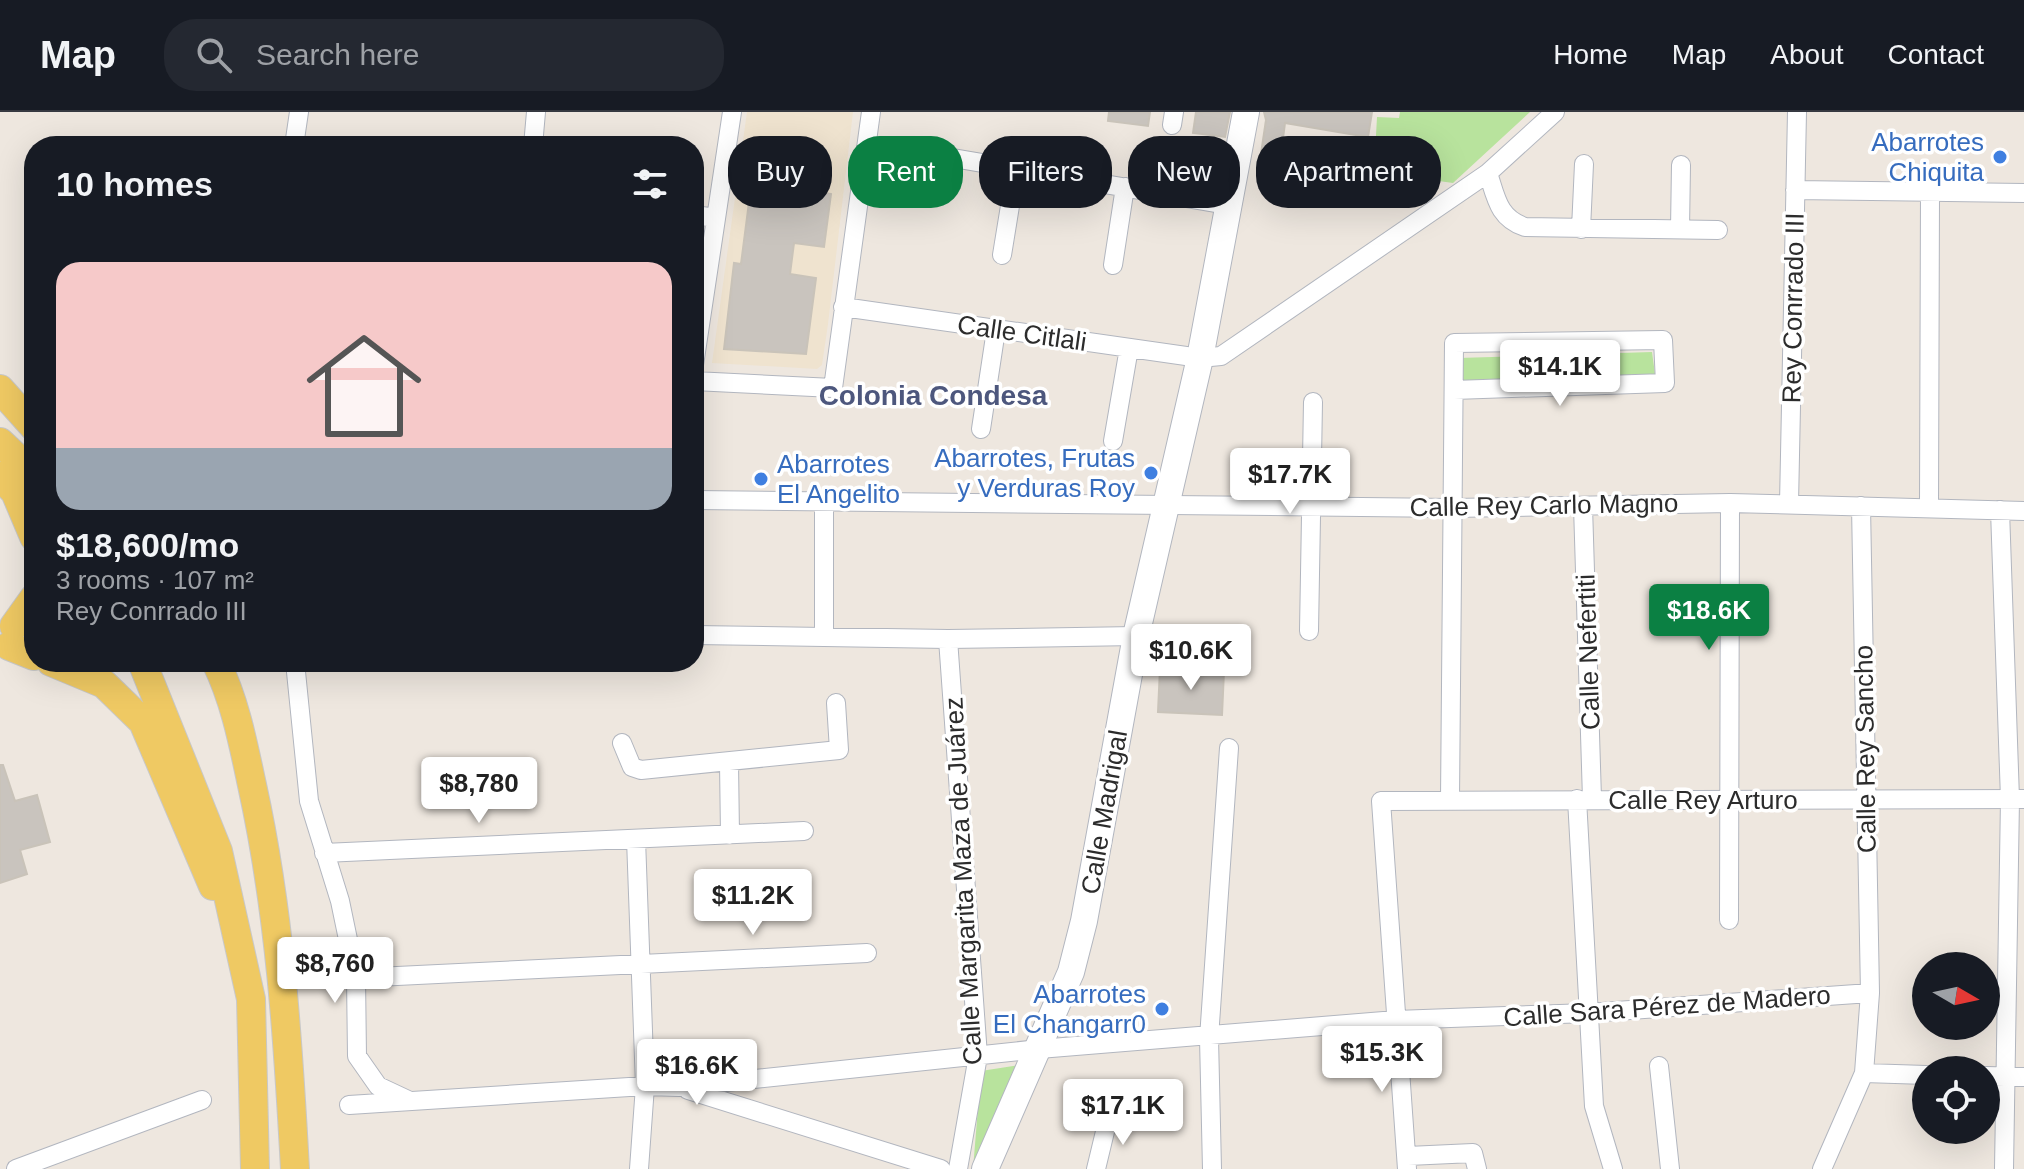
<!DOCTYPE html>
<meta charset="utf-8">
<style>
body{margin:0;font-family:Arial,sans-serif;background:#242831;color:#f1f3f6;height:100vh;display:flex;flex-direction:column;font-size:30px;white-space:nowrap}
*{box-sizing:border-box;margin:0}
p{font-size:26px;color:#9ea1a6}
.icon{flex:none;width:44px;height:44px;fill:none;stroke:currentColor;stroke-width:2;stroke-linecap:round;stroke-linejoin:round}
.map{position:relative;flex:1;overflow:hidden}
.details{position:absolute;left:24px;top:24px;width:680px;height:536px;display:flex;flex-direction:column;background:#171b24;border-radius:32px;box-shadow:0 8px 32px #0002}
.details>*{flex:none}
.guide{position:absolute;left:728px;top:24px;width:760px;height:72px;display:flex;gap:16px}
.needle{width:52px;rotate:99deg}
.buttons{position:absolute;left:1912px;top:840px;display:grid;gap:16px}
.buttons a{display:grid;place-items:center;width:88px;height:88px;border-radius:50%;background:#171b24;box-shadow:0 8px 32px #0002;font-size:40px}
.price{position:absolute;translate:-50% -68px;padding:0 18px;border-radius:8px;background:#fff;color:#222;font-size:26px;line-height:52px;filter:drop-shadow(0 2px 4px #0008)}
.price::after{content:'';position:absolute;left:50%;top:48px;width:24px;height:18px;margin-left:-12px;background:inherit;clip-path:polygon(0 0,100% 0,50% 100%)}
.price.on{background:#0b8043;color:#fff}
ul{padding:0;list-style:none}
li{display:grid;align-content:center;gap:16px;height:424px;padding:0 32px}
li+li{border-top:2px solid #363941}
li span{display:grid;place-items:center;height:248px;border-radius:24px;color:#555}
li>.icon{margin-inline-start:auto}
span .icon{width:144px;height:144px;fill:#fffc;stroke-width:1}
li b{font-size:34px}
h2{display:flex;justify-content:space-between;align-items:center;height:96px;padding:0 32px;font-size:34px}
.pill{padding:0 28px;border-radius:32px;background:#171b24;box-shadow:0 8px 32px #0002;font-size:28px;line-height:72px}
.pill.on{background:#0b8043;color:#fff}
header{display:flex;align-items:center;gap:48px;box-sizing:border-box;height:112px;padding:0 40px;background:#171b24;border-bottom:2px solid #363941}
header strong{font-size:38px}
nav{display:flex;gap:44px;margin-inline-start:auto;font-size:28px}
.search{width:560px;height:72px;background:#242831;display:flex;align-items:center;gap:20px;box-sizing:border-box;padding:0 28px;border-radius:32px;color:#9ea1a6;font-size:30px}
.map>svg:first-child{display:block}
.education{fill:#efe3cf}
.green{fill:#b8e39d}
.building{fill:#c9c4be;stroke:#c9c3b9;stroke-width:2}
.lines{fill:none;stroke-linecap:round;stroke-linejoin:round}
.street-casing{stroke:#b2b6bf;stroke-width:20}
.secondary-casing{stroke:#b2b6bf;stroke-width:28}
.primary-casing{stroke:#c8c8c8;stroke-width:30}
.street{stroke:#fff;stroke-width:18}
.secondary{stroke:#fff;stroke-width:26}
.primary{stroke:#efc963;stroke-width:28}
.shop-dot{fill:#3f7fe0;stroke:#fff;stroke-width:3}
.labels{text-anchor:middle;dominant-baseline:central;stroke-width:7;stroke-linejoin:round;paint-order:stroke}
.shop-label{font-size:26px;fill:#366cbe;stroke:#fff;text-anchor:end}
.street-label{font-size:26px;fill:#2c2c2c;stroke:#fff}
.neighbourhood-label{font-size:28px;font-weight:bold;fill:#4d577d;stroke:#fff}
</style>
<header>
<strong>Map</strong>
<div class="search"><svg class="icon" aria-label="search" viewBox="0 0 24 24"><circle cx="10" cy="10" r="6"/><path d="M15 15l6 6"/></svg>Search here</div>
<nav><a>Home</a><a>Map</a><a>About</a><a>Contact</a></nav>
</header>
<div class="map">
<svg width="2024" height="1057" viewBox="0 0 2024 1057">
<rect width="100%" height="100%" fill="#eee7df"/>
<path class="education" d="M747,0H853L828,212L822,253L817,257L712,251Z"/>
<path class="green" d="M1400,0H1530L1453,71L1374,60L1377,5L1399,6Z
M1652,240L1655,262L1459,272L1458,246Z
M1019,953L973,1057L981,959Z"/>
<path class="building" d="M1109,0H1150L1148,14L1108,9Z
M1196,0H1230L1225,25L1193,21Z
M1264,0H1372L1368,25L1285,11L1281,41L1352,53L1349,74L1258,62L1266,8Z
M752,67L831,82L824,135L794,131L790,162L816,166L806,242L724,237L734,151L741,152Z
M1160,556L1224,559L1222,603L1158,600Z
M0,653H3L15,689L37,683L50,730L20,738L27,762L0,771Z"/>
<g class="lines">
<g class="street-casing">
<path id="street" d="M1172,13L1174,0
M294,34L299,0
M533,34L536,0
M953,46L1227,93
M1488,61C1496,85 1498,106 1525,115L1718,118
M1795,78L2024,81
M694,103L716,106
M1581,117L1584,52
M1680,117L1681,53
M1002,143L1016,57
M1113,153L1125,75
M843,195L1200,246L1221,244L1488,61L1555,0
M694,253L732,0
M694,269L833,276L871,0
M981,317L996,218
M1113,329L1129,236
M694,388L1453,396L1730,391L2024,399
M824,388V524
M1789,392L1797,0
M1583,394L1592,687
M1929,396L1930,80
M2000,398L2010,687L2004,1057
M1309,519L1313,290
M694,523L948,527L1136,524
M948,527L978,944L958,1057
M295,550L309,689L340,789L356,866L357,944L378,974L410,989
M622,631L632,655L641,658L839,638L836,591
M729,651L730,723
M1577,687L1594,994L1613,1057
M1450,688L1454,231L1663,228L1665,271L1454,278
M636,727L645,974L639,1057
M324,741L804,719
M1729,808L1730,391
M356,866L867,841
M1659,954L1670,1057
M1864,961L1926,963
M1986,964L2024,965
M688,978L941,1057
M349,993L645,974L679,975L1039,937L1396,908L1588,901L1870,881
M1408,1044L1473,1041L1477,1057
M16,1057L202,988
M1096,1057L1109,1003
M1212,1057L1209,926L1229,636
M1407,1057L1381,689L2024,687
M1822,1057L1864,961L1870,881L1861,394"/>
</g>
<g class="secondary-casing">
<path id="secondary" d="M985,1057L1071,860L1084,809L1136,524L1200,246L1246,0"/>
</g>
<g class="primary-casing">
<path id="primary" d="M0,277L34,315
M0,330L34,362
M0,364L15,380L34,425
M14,514L34,486
M9,534L34,544
M51,550L104,572L143,610L213,774
M142,550L218,739L251,887L255,1057
M216,550C235,589 243,631 252,673C280,800 288,928 295,1057"/>
</g>
<use href="#street" class="street"/>
<use href="#secondary" class="secondary"/>
<use href="#primary" class="primary"/>
</g>
<g class="shop-dot">
<circle cx="2000" cy="45" r="8"/>
<circle cx="1151" cy="361" r="8"/>
<circle cx="761" cy="367" r="8"/>
<circle cx="1162" cy="897" r="8"/>
</g>
<g class="labels">
<g class="shop-label">
<text x="1984" y="30">Abarrotes<tspan x="1984" dy="30">Chiquita</tspan></text>
<text x="1135" y="346">Abarrotes, Frutas<tspan x="1135" dy="30">y Verduras Roy</tspan></text>
<text x="777" y="352" text-anchor="start">Abarrotes<tspan x="777" dy="30">El Angelito</tspan></text>
<text x="1146" y="882">Abarrotes<tspan x="1146" dy="30">El Changarr0</tspan></text>
</g>
<g class="street-label">
<text transform="translate(1793 196) rotate(-89)">Rey Conrrado III</text>
<text transform="translate(1022 221) rotate(8)">Calle Citlali</text>
<text transform="translate(1544 393) rotate(-1)">Calle Rey Carlo Magno</text>
<text transform="translate(1588 540) rotate(-92)">Calle Nefertiti</text>
<text transform="translate(1865 637) rotate(-91)">Calle Rey Sancho</text>
<text x="1703" y="688">Calle Rey Arturo</text>
<text transform="translate(1104 700) rotate(-80)">Calle Madrigal</text>
<text transform="translate(963 769) rotate(-93)">Calle Margarita Maza de Juárez</text>
<text transform="translate(1667 894) rotate(-4)">Calle Sara Pérez de Madero</text>
</g>
<g class="neighbourhood-label">
<text x="933" y="283">Colonia Condesa</text>
</g>
</g>
</svg>
<div class="buttons">
<a><svg class="needle" viewBox="-14 -14 28 28"><path d="M0-13l5 13h-10z" fill="#e53935"/><path d="M0 13l5-13h-10z" fill="#9ea1a6"/></svg></a>
<a><svg class="icon" aria-label="locate" viewBox="0 0 24 24"><circle cx="12" cy="12" r="6"/><path d="M12 2v4M12 18v4M2 12h4M18 12h4"/></svg></a>
</div>
<b class="price" style="left:1560px;top:296px">$14.1K</b>
<b class="price" style="left:1290px;top:404px">$17.7K</b>
<b class="price on" style="left:1709px;top:540px">$18.6K</b>
<b class="price" style="left:1191px;top:580px">$10.6K</b>
<b class="price" style="left:479px;top:713px">$8,780</b>
<b class="price" style="left:753px;top:825px">$11.2K</b>
<b class="price" style="left:335px;top:893px">$8,760</b>
<b class="price" style="left:1382px;top:982px">$15.3K</b>
<b class="price" style="left:697px;top:995px">$16.6K</b>
<b class="price" style="left:1123px;top:1035px">$17.1K</b>
<div class="guide">
<a class="pill">Buy</a>
<a class="pill on">Rent</a>
<a class="pill">Filters</a>
<a class="pill">New</a>
<a class="pill">Apartment</a>
</div>
<section class="details">
<h2>10 homes<svg class="icon" aria-label="filters" viewBox="0 0 24 24"><path d="M4 7h16M4 17h16"/><circle cx="9" cy="7" r="2"/><circle cx="15" cy="17" r="2"/></svg></h2>
<ul>
<li><span style="background:linear-gradient(#f6c9c9 75%,#9aa5b1 0)"><svg class="icon" aria-label="home" viewBox="0 0 24 24"><path d="M3 11l9-7 9 7M6 9v11h12V9"/></svg></span><div><b>$18,600/mo</b><p>3 rooms · 107 m²</p><p>Rey Conrrado III</p></div></li>
</ul>
</section>
</div>
